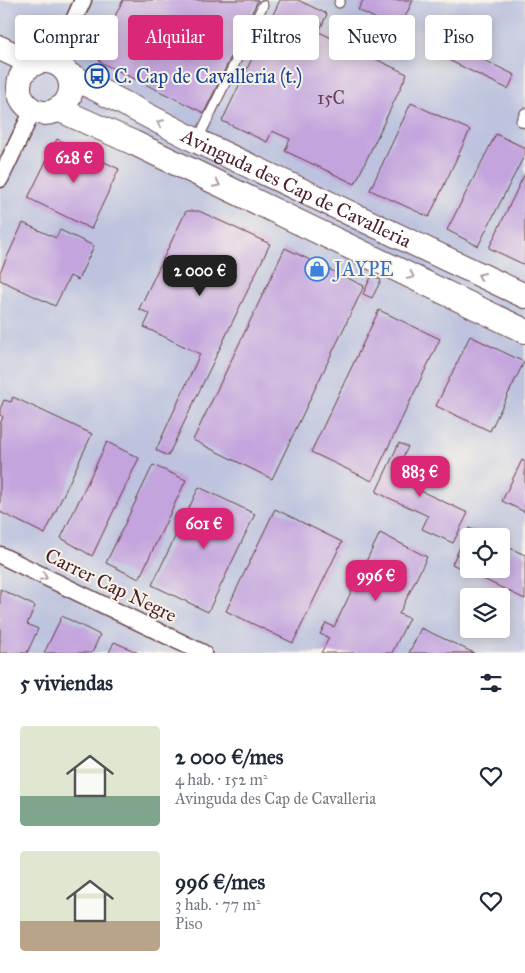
<!DOCTYPE html>
<html lang="es">
<meta charset="utf-8">
<style>
body{margin:0;font-family:"IM FELL Great Primer",serif;background:#f6f6f7;color:#1f2937;height:100vh;display:flex;flex-direction:column;font-size:19px;white-space:nowrap}
*{box-sizing:border-box;margin:0}
p{font-size:16px;color:#747a83}
.icon{flex:none;width:28px;height:28px;fill:none;stroke:currentColor;stroke-width:2;stroke-linecap:round;stroke-linejoin:round}
.map{position:relative;height:653px;overflow:hidden}
.panel{display:flex;flex-direction:column;background:#fff;flex:1}
.panel>*{flex:none}
.banner{position:absolute;left:15px;top:15px;width:495px;height:45px;display:flex;gap:10px}
.controls{position:absolute;left:460px;top:528px;display:grid;gap:10px}
.controls a{display:grid;place-items:center;width:50px;height:50px;border-radius:5px;background:#fff;box-shadow:0 2px 12px #0003;font-size:25px}
.price{position:absolute;translate:-50% -42px;padding:0 11px;border-radius:10px;background:#db2777;color:#fff;font-size:16px;line-height:32px;filter:drop-shadow(0 1px 2px #0008)}
.price::after{content:'';position:absolute;left:50%;top:30px;width:15px;height:11px;margin-left:-8px;background:inherit;clip-path:polygon(0 0,100% 0,50% 100%)}
.price.current{background:#222;color:#fff}
ul{padding:0;list-style:none}
li{display:flex;align-items:center;gap:15px;height:125px;padding:0 20px}
li span{display:grid;place-items:center;flex:none;width:140px;height:100px;border-radius:5px;color:#555}
li>.icon{margin-inline-start:auto}
span .icon{width:60px;height:60px;fill:#fffc;stroke-width:1}
li b{font-size:21px}
h2{display:flex;justify-content:space-between;align-items:center;height:60px;padding:0 20px;font-size:21px}
.tag{padding:0 18px;border-radius:5px;background:#fff;box-shadow:0 2px 12px #0003;font-size:18px;line-height:45px}
.tag.current{background:#db2777;color:#fff}
.map>svg:first-child{display:block}
.industrial{fill:#bdc3de;fill-rule:evenodd}
.building{fill:#c3a4dd}
.lines{fill:none;stroke-linecap:round;stroke-linejoin:round}
.lane-casing{stroke:#633d44;stroke-width:11}
.street-casing{stroke:#633d44;stroke-width:19}
.secondary-casing{stroke:#633d44;stroke-width:26}
.lane{stroke:#fff;stroke-width:9}
.street{stroke:#fff;stroke-width:16}
.secondary{stroke:#fff;stroke-width:24}
.oneway{stroke:#ae9aa0}
.labels{text-anchor:middle;dominant-baseline:central;stroke-width:4;stroke-linejoin:round;paint-order:stroke}
.number-label{font-size:18px;fill:#684058}
.transit-label{font-size:20px;fill:#164399;stroke:#f7f3e8;text-anchor:start}
.street-label{font-size:20px;fill:#4a1f2b;stroke:#f7f3e8}
.shop-label{font-size:20px;fill:#366cbe;stroke:#f7f3e8;text-anchor:start}
</style>
<div class="map">
<svg width="525" height="653" viewBox="0 0 525 653">
<rect width="100%" height="100%" fill="#f7f3e8"/>
<filter id="ink" filterUnits="userSpaceOnUse"><feTurbulence type="fractalNoise" baseFrequency=".02" numOctaves="2"/><feDisplacementMap in="SourceGraphic" scale="10" xChannelSelector="R" yChannelSelector="G"/><feConvolveMatrix kernelMatrix="1 2 1 2 8 2 1 2 1" color-interpolation-filters="sRGB"/></filter>
<filter id="wash" filterUnits="userSpaceOnUse"><feTurbulence type="fractalNoise" baseFrequency=".0096" numOctaves="4" result="noise"/><feDisplacementMap in="SourceGraphic" scale="20" xChannelSelector="R" yChannelSelector="G"/><feGaussianBlur stdDeviation="1.12" result="paint"/><feColorMatrix in="noise" values="0 0 0 0 0 0 0 0 0 0 0 0 0 0 0 0 0 1.4 0 .05"/><feComposite in="paint" operator="in"/></filter>
<g filter="url(#wash)">
<rect width="100%" height="100%" fill="#f0e9d1"/>
<path class="industrial" d="M0,0H525V653H0ZM469,536H501V569H469ZM469,596H501V629H469Z"/>
<g id="blocks">
<path class="building" d="M123,0H258L204,113L100,62L98,50Z
M280,0H298L327,14L319,32L407,74L355,184L285,151L290,139L272,131L267,142L222,121Z
M363,0H413L399,30L358,10Z
M436,37L515,75L508,89L430,51Z
M411,103L470,130L429,217L370,190Z
M496,134L525,148V154L478,246L447,230Z
M57,139L119,169L91,229L28,198Z
M525,173V265L489,248Z
M186,211H199L270,244L168,456L156,450L200,354L144,327L150,314L139,309Z
M23,223L56,238L60,230L94,246L78,280L70,276L55,306L0,280V272Z
M285,248L364,286L272,479L193,440Z
M372,275L381,280L372,298L363,294Z
M379,310L440,339L372,481L311,452Z
M470,336L524,362L490,431L436,406Z
M13,397L92,434L45,534L0,512V424L3,417L0,415V409L4,400L11,402Z
M107,442L139,458L92,556L61,538Z
M399,443L408,447L403,457L420,465L410,486L468,513L453,543L422,529L428,516L376,492Z
M522,460L525,462V512L502,501Z
M153,465L186,480L139,579L106,563Z
M199,487L255,514L208,612L152,585Z
M275,509L342,542L293,643L226,611Z
M469,528L486,536H469V569H501V544L525,555V599L452,564Z
M380,533L427,557L399,614L409,618L392,653H321L329,638L320,634L326,623L334,627Z
M0,589L35,606L27,624L38,629L27,653H0Z
M62,616L100,635L92,653H44Z
M421,628L474,653H409Z
M114,642L132,650L138,653H109Z"/>
</g>
</g>
<g filter="url(#ink)">
<use href="#blocks" fill-opacity="0" stroke="#633d44" stroke-width="1"/>
<g class="lines">
<g class="lane-casing">
<path id="lane" d="M339,3L340,0
M525,113L521,121L525,123
M198,139L263,5"/>
</g>
<g class="street-casing">
<path id="street" d="M55,62L83,0
M0,179L33,110
M0,555L203,653"/>
</g>
<g class="secondary-casing">
<g id="secondary">
<path d="M0,48L34,64"/>
<circle cx="45" cy="87" r="26"/>
<path id="s1" d="M69,75L197,141L525,296"/>
<path d="M58,109L134,143L525,331"/>
</g>
</g>
<use href="#lane" class="lane"/>
<use href="#street" class="street"/>
<use href="#secondary" class="secondary"/>
</g>
<defs><path id="oneway-chevron" d="M-2-3.5L2.5 0L-2 3.5" fill="none" stroke-width="1.6" stroke-linecap="round" stroke-linejoin="round" transform="scale(1.25)"/></defs>
<g class="oneway">
<use href="#oneway-chevron" transform="translate(160 123) rotate(-154)"/>
<use href="#oneway-chevron" transform="translate(217 184) rotate(26)"/>
<use href="#oneway-chevron" transform="translate(411 276) rotate(26)"/>
<use href="#oneway-chevron" transform="translate(481 276) rotate(-155)"/>
<use href="#oneway-chevron" transform="translate(44 577) rotate(26)"/>
</g>
</g>
<defs>
<g id="bus-ring" transform="scale(1.25)"><circle r="9.5" fill="#f7f3e8" stroke="#1a4fb4" stroke-width="1.5"/><path d="M-5-6H5V4H4V6H2V4H-2V6H-4V4H-5ZM-3.5-4V0h7V-4ZM-3.5 1.2v1.5H-2V1.2ZM2 1.2v1.5H3.5V1.2Z" fill="#1a4fb4"/></g>
<g id="shop-ring" transform="scale(1.25)"><circle r="9.5" fill="#f7f3e8" stroke="#3f7fe0" stroke-width="1.5"/><path d="M-5-2.5h2.3a2.7 3.5 0 0 1 5.4 0H5L5.5 6h-11ZM-1.5-2.5h3a1.5 2.3 0 0 0-3 0Z" fill="#3f7fe0"/></g>
</defs>
<g fill-rule="evenodd">
<use href="#bus-ring" x="97" y="76"/>
<use href="#shop-ring" x="317" y="269"/>
</g>
<g class="labels">
<g class="number-label">
<text x="331" y="98">15C</text>
</g>
<g class="transit-label">
<text x="114" y="76">C. Cap de Cavalleria (t.)</text>
</g>
<g class="street-label">
<text stroke="none"><textPath href="#s1" startOffset="254">Avinguda des Cap de Cavalleria</textPath></text>
<text transform="translate(111 585) rotate(26)">Carrer Cap Negre</text>
</g>
<g class="shop-label">
<text x="334" y="269">JAYPE</text>
</g>
</g>
</svg>
<div class="controls">
<a><svg class="icon" aria-label="locate" viewBox="0 0 24 24"><circle cx="12" cy="12" r="6"/><path d="M12 2v4M12 18v4M2 12h4M18 12h4"/></svg></a>
<a><svg class="icon" aria-label="layers" viewBox="0 0 24 24"><path d="M12 4l9 5-9 5-9-5zM3 14l9 5 9-5"/></svg></a>
</div>
<b class="price" style="left:74px;top:184px">628 €</b>
<b class="price current" style="left:200px;top:297px">2 000 €</b>
<b class="price" style="left:420px;top:498px">883 €</b>
<b class="price" style="left:204px;top:550px">601 €</b>
<b class="price" style="left:376px;top:602px">996 €</b>
<div class="banner">
<a class="tag">Comprar</a>
<a class="tag current">Alquilar</a>
<a class="tag">Filtros</a>
<a class="tag">Nuevo</a>
<a class="tag">Piso</a>
</div>
</div>
<section class="panel">
<h2>5 viviendas<svg class="icon" aria-label="filters" viewBox="0 0 24 24"><path d="M4 7h16M4 17h16"/><circle cx="9" cy="7" r="2"/><circle cx="15" cy="17" r="2"/></svg></h2>
<ul>
<li><span style="background:linear-gradient(#dfe7d0 70%,#7fa58c 0)"><svg class="icon" aria-label="home" viewBox="0 0 24 24"><path d="M3 11l9-7 9 7M6 9v11h12V9"/></svg></span><div><b>2 000 €/mes</b><p>4 hab. · 152 m²</p><p>Avinguda des Cap de Cavalleria</p></div><svg class="icon" aria-label="heart" viewBox="0 0 24 24"><path d="M12 20l-8-8c-3-5 5-10 8-4 3-6 11-1 8 4z"/></svg></li>
<li><span style="background:linear-gradient(#dfe7d0 70%,#b9a48a 0)"><svg class="icon" aria-label="home" viewBox="0 0 24 24"><path d="M3 11l9-7 9 7M6 9v11h12V9"/></svg></span><div><b>996 €/mes</b><p>3 hab. · 77 m²</p><p>Piso</p></div><svg class="icon" aria-label="heart" viewBox="0 0 24 24"><path d="M12 20l-8-8c-3-5 5-10 8-4 3-6 11-1 8 4z"/></svg></li>
</ul>
</section>
